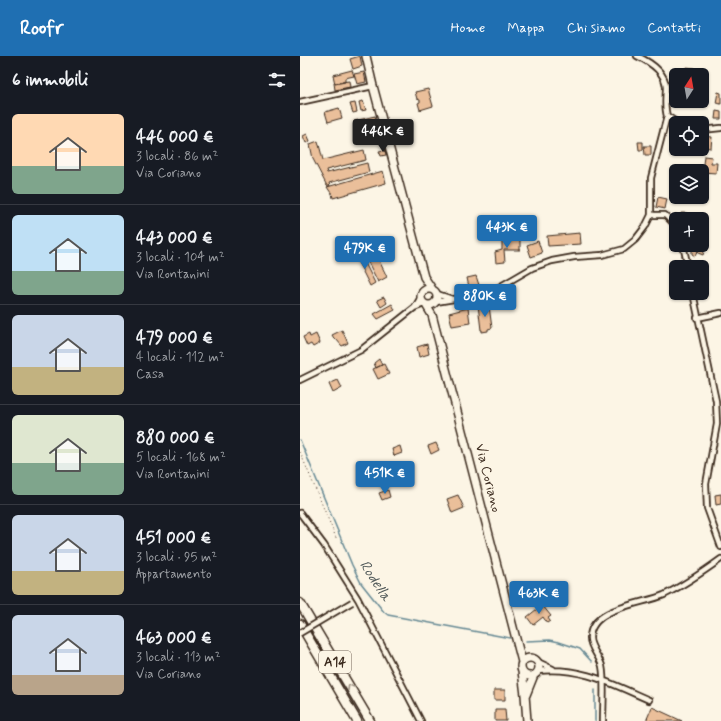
<!DOCTYPE html>
<html lang="it">
<meta charset="utf-8">
<style>
body{margin:0;font-family:Mynerve,sans-serif;background:#242831;color:#f1f3f6;height:100vh;display:flex;flex-direction:column;font-size:15px;white-space:nowrap}
*{box-sizing:border-box;margin:0}
p{font-size:13px;color:#9ea1a6}
.icon{flex:none;width:22px;height:22px;fill:none;stroke:currentColor;stroke-width:2;stroke-linecap:round;stroke-linejoin:round}
.map{position:relative;flex:1;overflow:hidden}
.drawer{display:flex;flex-direction:column;background:#171b24;width:300px}
.drawer>*{flex:none}
.needle{width:26px;rotate:11deg}
.buttons{position:absolute;left:369px;top:12px;display:grid;gap:8px}
.buttons a{display:grid;place-items:center;width:40px;height:40px;border-radius:6px;background:#171b24;box-shadow:0 1px 3px #0004;font-size:20px}
.price{position:absolute;translate:-50% -34px;padding:0 9px;border-radius:4px;background:#1f6fb2;color:#fff;font-size:13px;line-height:26px;filter:drop-shadow(0 1px 2px #0008)}
.price::after{content:'';position:absolute;left:50%;top:24px;width:12px;height:9px;margin-left:-6px;background:inherit;clip-path:polygon(0 0,100% 0,50% 100%)}
.price.active{background:#222;color:#fff}
ul{padding:0;list-style:none}
li{display:flex;align-items:center;gap:12px;height:100px;padding:0 12px}
li+li{border-top:1px solid #363941}
li span{display:grid;place-items:center;flex:none;width:112px;height:80px;border-radius:6px;color:#555}
li>.icon{margin-inline-start:auto}
span .icon{width:48px;height:48px;fill:#fffc;stroke-width:1}
li b{font-size:17px}
h2{display:flex;justify-content:space-between;align-items:center;height:48px;padding:0 12px;font-size:17px}
header{display:flex;align-items:center;gap:24px;box-sizing:border-box;height:56px;padding:0 20px;background:#1f6fb2;color:#fff}
header strong{font-size:19px}
nav{display:flex;gap:22px;margin-inline-start:auto;font-size:14px}
main{display:flex;flex:1;min-height:0}
.map>svg:first-child{display:block}
.lines{fill:none;stroke-linecap:round;stroke-linejoin:round}
.stream{stroke:#668994;stroke-width:1.5}
.building{fill:#eabf9a;stroke:#3b2a1e}
.street-casing{stroke:#3b2a1e;stroke-width:8}
.secondary-casing{stroke:#3b2a1e;stroke-width:10}
.highway-casing{stroke:#3b2a1e;stroke-width:11}
.path{stroke:#3b2a1e;stroke-width:1;stroke-dasharray:1 3;stroke-linecap:butt}
.street{stroke:#fcf5e5;stroke-width:4.5}
.secondary{stroke:#fcf5e5;stroke-width:7}
.highway{stroke:#fcf5e5;stroke-width:8}
.street-bridge-casing{stroke:#3b2a1e;stroke-width:8;stroke-linecap:butt}
.street-bridge{stroke:#fcf5e5;stroke-width:4.5}
.oneway{stroke:#9c9082}
.labels{text-anchor:middle;dominant-baseline:central;stroke-width:4;stroke-linejoin:round;paint-order:stroke}
.shield{fill:#fcf5e5;stroke:#75675a;stroke-width:1}
.shield-label{font-size:13px;font-weight:bold;fill:#3b2a1e}
.street-label{font-size:14px;fill:#3b2a1e;stroke:#fcf5e5}
.water-label{font-size:15px;font-style:italic;fill:#505959;stroke:#fcf5e5}
</style>
<header>
<strong>Roofr</strong>
<nav><a>Home</a><a>Mappa</a><a>Chi siamo</a><a>Contatti</a></nav>
</header>
<main>
<section class="drawer">
<h2>6 immobili<svg class="icon" aria-label="filters" viewBox="0 0 24 24"><path d="M4 7h16M4 17h16"/><circle cx="9" cy="7" r="2"/><circle cx="15" cy="17" r="2"/></svg></h2>
<ul>
<li><span style="background:linear-gradient(#ffd9b3 65%,#7fa58c 0)"><svg class="icon" aria-label="home" viewBox="0 0 24 24"><path d="M3 11l9-7 9 7M6 9v11h12V9"/></svg></span><div><b>446 000 €</b><p>3 locali · 86 m²</p><p>Via Coriano</p></div></li>
<li><span style="background:linear-gradient(#bfe0f5 70%,#7fa58c 0)"><svg class="icon" aria-label="home" viewBox="0 0 24 24"><path d="M3 11l9-7 9 7M6 9v11h12V9"/></svg></span><div><b>443 000 €</b><p>3 locali · 104 m²</p><p>Via Rontanini</p></div></li>
<li><span style="background:linear-gradient(#c9d6e8 65%,#c2b280 0)"><svg class="icon" aria-label="home" viewBox="0 0 24 24"><path d="M3 11l9-7 9 7M6 9v11h12V9"/></svg></span><div><b>479 000 €</b><p>4 locali · 112 m²</p><p>Casa</p></div></li>
<li><span style="background:linear-gradient(#dfe7d0 60%,#7fa58c 0)"><svg class="icon" aria-label="home" viewBox="0 0 24 24"><path d="M3 11l9-7 9 7M6 9v11h12V9"/></svg></span><div><b>880 000 €</b><p>5 locali · 168 m²</p><p>Via Rontanini</p></div></li>
<li><span style="background:linear-gradient(#c9d6e8 70%,#c2b280 0)"><svg class="icon" aria-label="home" viewBox="0 0 24 24"><path d="M3 11l9-7 9 7M6 9v11h12V9"/></svg></span><div><b>451 000 €</b><p>3 locali · 95 m²</p><p>Appartamento</p></div></li>
<li><span style="background:linear-gradient(#c9d6e8 75%,#b9a48a 0)"><svg class="icon" aria-label="home" viewBox="0 0 24 24"><path d="M3 11l9-7 9 7M6 9v11h12V9"/></svg></span><div><b>463 000 €</b><p>3 locali · 113 m²</p><p>Via Coriano</p></div></li>
</ul>
</section>
<div class="map">
<svg width="421" height="665" viewBox="0 0 421 665">
<rect width="100%" height="100%" fill="#fcf5e5"/>
<filter id="ink" filterUnits="userSpaceOnUse"><feTurbulence type="fractalNoise" baseFrequency=".025" numOctaves="2"/><feDisplacementMap in="SourceGraphic" scale="8" xChannelSelector="R" yChannelSelector="G"/><feConvolveMatrix kernelMatrix="1 2 1 2 8 2 1 2 1" color-interpolation-filters="sRGB"/></filter>
<g filter="url(#ink)">
<g class="lines">
<path class="stream" d="M0,384L52,509L61,527L84,556L88,559L210,582
M226,585L250,584L259,586L280,593L292,606
M295,665V634"/>
</g>
<path class="building" d="M60,0L62,10L53,13L50,3Z
M386,11L395,12V19H385Z
M52,14L54,20L45,22V26L35,28L33,19Z
M397,15L407,16L404,39L402,38V19H397Z
M64,16L66,26L57,28L54,18Z
M372,23H376V35H371Z
M49,25L50,31L35,34L34,27Z
M128,33L133,50L120,54L118,47L120,46V44L117,43L115,36Z
M418,36L421,37V48L416,47Z
M63,45L66,54L61,55L59,46Z
M55,47L57,56L53,57L50,48Z
M39,52L42,62L28,66L25,56Z
M416,55L421,56V63H415Z
M75,60L79,78L71,80L70,73L57,76L54,65Z
M373,74L376,75V84L371,83Z
M7,78L10,85L6,87L3,80Z
M402,80L412,81L411,92L402,91Z
M18,85L23,104L64,94L66,104L26,114L27,117L67,107L69,116L29,127L30,130H27L13,103L10,88Z
M338,86H343V94H339Z
M344,90H351V99H345Z
M85,94L86,99L81,100L79,95Z
M404,100L412,101L411,107H417L416,117L402,116Z
M83,115L86,127L33,142L32,137H31L27,131Z
M358,141L367,143L365,153L356,151Z
M381,157H387V163L375,162V158L381,159Z
M280,177L281,188L248,190L247,180Z
M202,183H220V194H204L205,206L196,207L195,196L202,194Z
M238,185L242,197L231,201L227,189Z
M402,188L406,189L403,199L398,197Z
M392,189L400,191L395,200L392,198Z
M73,192L87,221L78,226L63,196Z
M60,197L75,227L70,230L55,200Z
M176,220L179,229L169,231L167,222Z
M84,241L87,247L81,251L77,244Z
M92,248L95,254L78,263L74,258Z
M182,248V251L189,250L192,272L188,273V275L182,276V274H181L178,249Z
M168,252L170,267L152,270L149,257Z
M42,274L48,287L42,290L36,283L35,284L32,279Z
M9,278L10,281L16,278L20,287L13,291L11,288L7,290L3,281Z
M127,288L129,298L119,301L117,291Z
M79,303L82,309L76,312L74,307Z
M84,308L89,318L78,323L73,313Z
M38,324L42,332L33,337L29,328Z
M136,387L139,394L131,398L128,390Z
M100,390L102,397L94,400L92,393Z
M88,434L90,441L82,444L79,437Z
M421,438V448L416,449L415,439Z
M158,439L164,452L152,457L147,443Z
M242,549L251,560L248,562L250,565L247,567L243,561L233,569L227,561Z
M194,634H205V644H194Z
M352,651L382,665H346Z
M195,653H205L206,665H195Z"/>
<g class="lines">
<g class="street-casing">
<path id="street" d="M337,0C350,6 365,15 366,31C366,41 364,50 367,60
M0,46L73,30
M402,74L421,72
M351,159H365L373,167L376,173
M383,189L388,211
M393,237L416,345L417,368L406,428L407,452L421,491
M137,238L152,243
M136,246L172,240L194,234L232,212L252,205L274,201L302,199L324,193L335,184L345,171L351,159V122L367,60L378,67
M115,251L121,241
M397,262L421,257
M0,324L61,294L114,252L124,248
M0,457L24,489L58,543L121,665
M236,605L253,613
M238,615C280,610 312,628 349,644
M303,665C303,650 305,624 302,610C300,601 290,592 290,582C290,551 344,548 364,539C384,529 403,516 421,503"/>
</g>
<g class="secondary-casing">
<path id="secondary" d="M66,0L73,30L124,221L132,233
M121 241a8 8 0 1 1 16 0a8 8 0 1 1-16 0Z
M126,249L132,259L222,606
M221 611a9 9 0 1 1 18 0a9 9 0 1 1-18 0Z
M222,615L225,639L227,665
M226,639L234,619"/>
</g>
<g class="highway-casing">
<path id="highway" d="M0,547L70,665
M0,568L57,665"/>
</g>
<path class="path" d="M0,396L37,484"/>
<use href="#street" class="street"/>
<use href="#secondary" class="secondary"/>
<use href="#highway" class="highway"/>
<g class="street-bridge-casing">
<path id="street-bridge" d="M0,577L52,546"/>
</g>
<use href="#street-bridge" class="street-bridge"/>
</g>
<defs><path id="oneway-chevron" d="M-2-3.5L2.5 0L-2 3.5" fill="none" stroke-width="1.6" stroke-linecap="round" stroke-linejoin="round"/></defs>
<use class="oneway" href="#oneway-chevron" transform="translate(50 631) rotate(-121)"/>
</g>
<g class="labels">
<rect class="shield" x="19" y="595" width="32" height="22" rx="3"/>
<g class="shield-label">
<text x="35" y="606">A14</text>
</g>
<g class="street-label">
<text transform="translate(188 422) rotate(76)">Via Coriano</text>
</g>
<g class="water-label">
<text transform="translate(75 525) rotate(57)">Rodella</text>
</g>
</g>
</svg>
<div class="buttons">
<a><svg class="needle" viewBox="-14 -14 28 28"><path d="M0-13l5 13h-10z" fill="#e53935"/><path d="M0 13l5-13h-10z" fill="#9ea1a6"/></svg></a>
<a><svg class="icon" aria-label="locate" viewBox="0 0 24 24"><circle cx="12" cy="12" r="6"/><path d="M12 2v4M12 18v4M2 12h4M18 12h4"/></svg></a>
<a><svg class="icon" aria-label="layers" viewBox="0 0 24 24"><path d="M12 4l9 5-9 5-9-5zM3 14l9 5 9-5"/></svg></a>
<a>+</a>
<a>−</a>
</div>
<b class="price active" style="left:83px;top:97px">446K €</b>
<b class="price" style="left:207px;top:193px">443K €</b>
<b class="price" style="left:65px;top:214px">479K €</b>
<b class="price" style="left:185px;top:262px">880K €</b>
<b class="price" style="left:85px;top:439px">451K €</b>
<b class="price" style="left:239px;top:559px">463K €</b>
</div>
</main>
